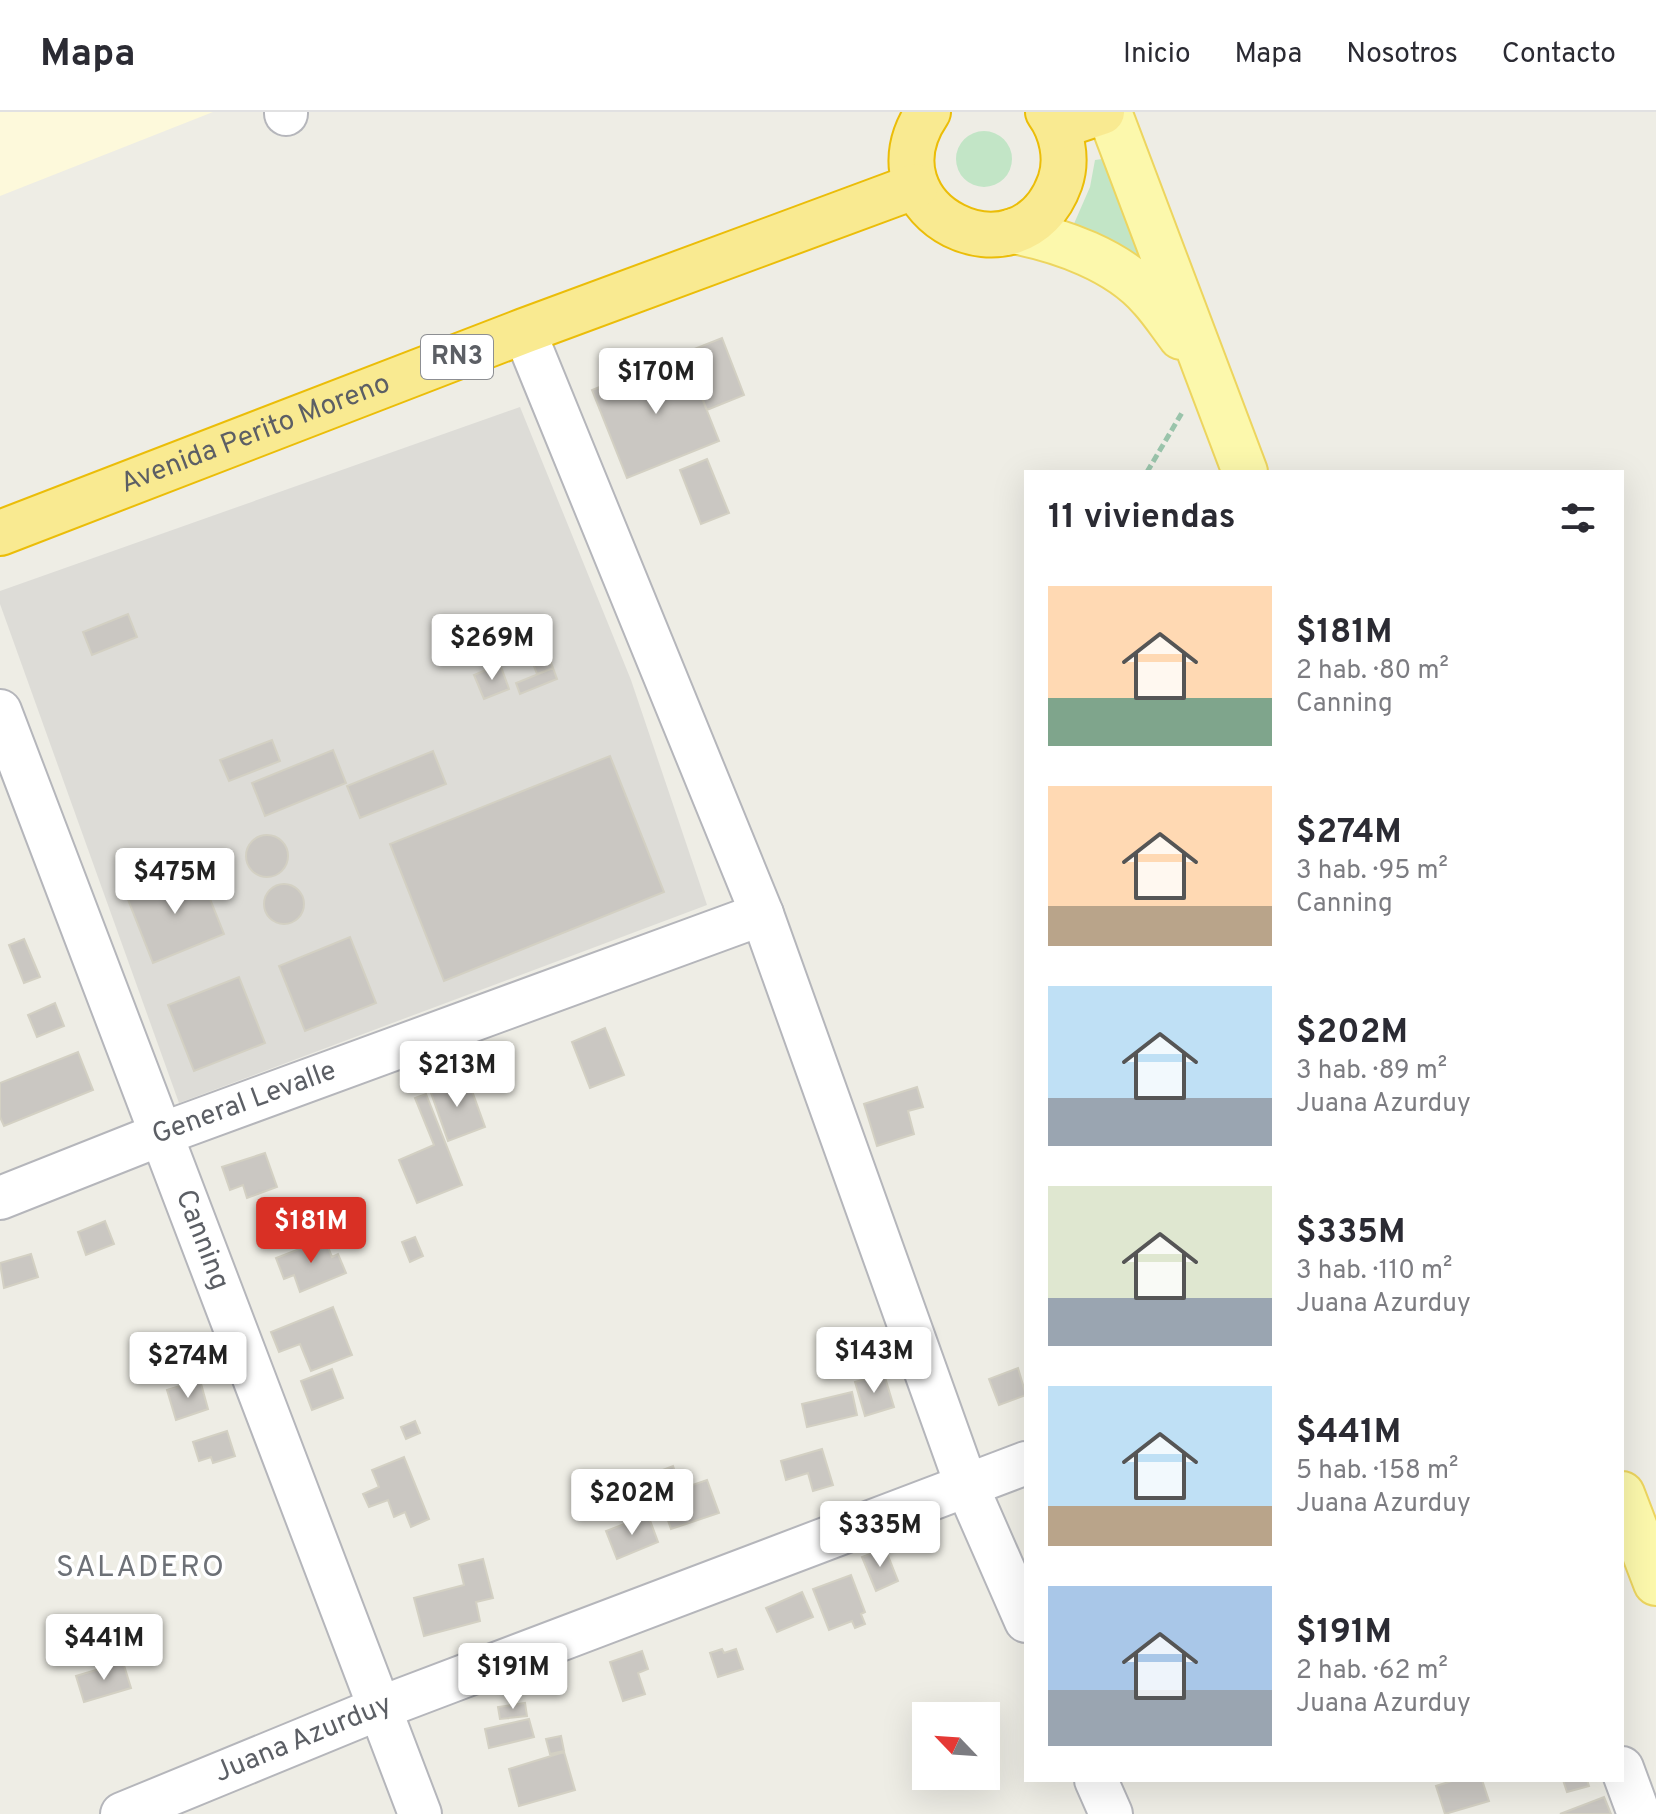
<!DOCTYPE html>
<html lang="es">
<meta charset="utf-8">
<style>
body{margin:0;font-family:Overpass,sans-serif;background:#f2f2f3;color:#2b2b33;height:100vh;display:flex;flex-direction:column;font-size:30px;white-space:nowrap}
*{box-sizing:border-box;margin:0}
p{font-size:26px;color:#7c7c81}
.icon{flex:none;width:44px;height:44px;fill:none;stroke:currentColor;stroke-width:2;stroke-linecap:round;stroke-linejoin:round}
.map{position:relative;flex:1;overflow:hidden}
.panel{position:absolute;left:1024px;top:358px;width:600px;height:1312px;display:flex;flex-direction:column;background:#fff;border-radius:0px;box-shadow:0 8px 32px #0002}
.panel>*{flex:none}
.needle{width:52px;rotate:295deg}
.tools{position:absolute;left:912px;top:1590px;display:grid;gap:16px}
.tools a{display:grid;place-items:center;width:88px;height:88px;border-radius:0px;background:#fff;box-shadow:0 8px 32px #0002;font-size:40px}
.price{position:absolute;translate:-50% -68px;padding:0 18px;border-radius:8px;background:#fff;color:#222;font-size:26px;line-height:52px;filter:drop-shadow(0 2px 4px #0008)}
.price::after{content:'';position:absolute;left:50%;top:48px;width:24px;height:18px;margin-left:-12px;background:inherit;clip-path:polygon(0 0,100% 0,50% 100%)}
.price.current{background:#d93025;color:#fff}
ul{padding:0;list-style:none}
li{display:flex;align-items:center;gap:24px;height:200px;padding:0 24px}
li span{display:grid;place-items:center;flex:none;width:224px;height:160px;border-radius:0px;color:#555}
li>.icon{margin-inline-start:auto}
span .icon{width:96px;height:96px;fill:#fffc;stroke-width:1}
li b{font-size:34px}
h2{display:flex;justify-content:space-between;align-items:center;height:96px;padding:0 24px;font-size:34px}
header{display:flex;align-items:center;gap:48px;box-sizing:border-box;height:112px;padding:0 40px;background:#fff;border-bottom:2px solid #e1e1e2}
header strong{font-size:38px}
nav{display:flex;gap:44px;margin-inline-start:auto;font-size:28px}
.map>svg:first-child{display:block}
.commercial{fill:#fdf9db}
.industrial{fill:#dddcd7}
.green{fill:#c2e5c6}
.building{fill:#cac7c2;stroke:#d3d0c3;stroke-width:2}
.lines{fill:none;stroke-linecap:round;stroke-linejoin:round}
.minor-casing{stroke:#b5b6bb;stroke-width:46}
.major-casing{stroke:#edd55f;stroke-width:48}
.highway-casing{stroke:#ebbd08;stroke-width:48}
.path{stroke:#9ac4ab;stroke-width:5;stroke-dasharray:8 4;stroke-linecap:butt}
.minor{stroke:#fff;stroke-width:42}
.major{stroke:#fcf8ac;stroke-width:44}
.highway{stroke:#f9ea91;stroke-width:44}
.labels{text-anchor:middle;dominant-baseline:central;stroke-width:7;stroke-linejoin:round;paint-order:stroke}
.shield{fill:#fff;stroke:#8d8f93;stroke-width:2}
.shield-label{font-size:26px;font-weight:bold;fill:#5c5f65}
.street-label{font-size:28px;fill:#5c5f65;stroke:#fff}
.neighbourhood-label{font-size:30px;letter-spacing:2px;fill:#6d7177;stroke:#fff}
</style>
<header>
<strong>Mapa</strong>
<nav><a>Inicio</a><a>Mapa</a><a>Nosotros</a><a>Contacto</a></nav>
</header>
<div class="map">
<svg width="1656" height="1702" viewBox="0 0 1656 1702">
<rect width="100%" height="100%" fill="#eeede5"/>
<path class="commercial" d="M0,0H213L0,84Z"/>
<path class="industrial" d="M520,295L631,568L707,793L179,991L0,492V479Z"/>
<path class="green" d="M956 47a28 28 0 1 1 56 0a28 28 0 1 1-56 0Z
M1102,47L1109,54L1143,151L1073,114L1090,75L1095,48Z"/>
<path class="building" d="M722,226L744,283L707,298L684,241Z
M684,241L719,329L627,366L592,278Z
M707,347L729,401L701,412L680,358Z
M128,502L137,525L92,543L83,520Z
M544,535L553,556L537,562L529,541Z
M500,552L509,577L484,587L474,563Z
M553,556L557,567L520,582L516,571Z
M272,628L280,649L229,669L220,648Z
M333,638L346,671L265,704L252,671Z
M433,639L446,672L360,706L347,674Z
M610,644L664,780L444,869L390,732Z
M246 744a21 21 0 1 1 42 0a21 21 0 1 1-42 0Z
M198,757L224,822L153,851L127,785Z
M264 792a20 20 0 1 1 40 0a20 20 0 1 1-40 0Z
M350,825L376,891L305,919L279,854Z
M24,827L40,865L24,871L9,833Z
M239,865L265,931L194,959L168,893Z
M55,891L64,914L37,925L28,903Z
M605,916L624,963L590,976L572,930Z
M78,940L93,978L4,1014L0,1005V971Z
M467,965L485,1015L448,1029L430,978Z
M917,975L923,995L908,999L914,1022L877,1034L864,992Z
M426,982L462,1073L417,1091L399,1048L434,1033L415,986Z
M265,1041L277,1075L247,1086L243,1073L230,1078L222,1055Z
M105,1109L114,1132L86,1143L78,1120Z
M415,1125L423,1144L410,1150L402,1130Z
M325,1127L332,1145L338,1142L346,1161L300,1180L294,1163L284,1167L276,1146Z
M31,1142L38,1165L4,1176L0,1151Z
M333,1195L352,1243L311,1259L300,1232L279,1240L271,1220Z
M1018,1256L1026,1283L999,1293L989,1267Z
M332,1257L343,1286L312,1298L301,1269Z
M884,1262L894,1295L865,1304L855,1270Z
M200,1268L208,1297L176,1308L167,1278Z
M852,1280L857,1303L807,1315L802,1292Z
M415,1309L420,1321L406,1327L401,1315Z
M227,1319L235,1344L213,1351L211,1345L199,1349L193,1330Z
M822,1337L833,1373L813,1379L808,1361L786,1368L781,1349Z
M404,1345L429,1407L411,1415L405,1400L394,1405L388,1388L369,1395L363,1382L379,1375L372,1358Z
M673,1354L681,1377L707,1368L719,1401L671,1417L652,1362Z
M648,1403L658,1430L617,1447L606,1419Z
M885,1436L898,1469L876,1479L862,1445Z
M483,1447L493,1486L476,1490L480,1509L424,1524L414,1486L464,1473L459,1453Z
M851,1463L865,1500L861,1502L865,1512L855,1516L852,1509L829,1518L813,1477Z
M802,1480L813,1505L777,1520L766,1496Z
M722,1537L724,1541L736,1537L743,1557L718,1565L710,1541Z
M642,1539L648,1557L638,1561L645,1582L623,1589L610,1550Z
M123,1550L131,1576L84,1590L76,1564Z
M525,1591L527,1604L500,1607L498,1595Z
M529,1607L534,1625L489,1636L485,1617Z
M561,1624L564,1639L550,1642L546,1627Z
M564,1640L575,1678L519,1694L509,1657Z
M1455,1668H1482L1489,1689L1445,1702L1436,1674Z
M1563,1668H1587L1589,1674L1567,1680Z
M1604,1685L1611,1702H1560Z"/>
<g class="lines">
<g class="minor-casing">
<g id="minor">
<path d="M286,0V2"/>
<path d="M524,219L762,802L966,1372L1026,1509"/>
<path id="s1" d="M0,599L420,1702"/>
<path id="s2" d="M0,1086L159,1023L762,802"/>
<path d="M1622,1656L1639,1702"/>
<path d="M1096,1668L1111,1702"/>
<path id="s3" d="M122,1702L380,1596L1026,1351"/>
</g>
</g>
<g class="major-casing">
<path id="major" d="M1109,0L1245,360
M1013,119C1060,128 1118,148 1151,186C1162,198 1171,212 1181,225
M1622,1382L1656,1471"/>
</g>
<g class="highway-casing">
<g id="highway">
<path d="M928,0C860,100 1021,179 1060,70C1068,47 1062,19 1048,0"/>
<path d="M1057,15L1102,0"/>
<path id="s4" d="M0,421L524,219L916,74"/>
</g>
</g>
<path class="path" d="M1147,360L1183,299"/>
<use href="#minor" class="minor"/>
<use href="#major" class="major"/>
<use href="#highway" class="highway"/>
</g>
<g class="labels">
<rect class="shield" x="421" y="223" width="72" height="44" rx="6"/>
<g class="shield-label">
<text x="457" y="245">RN3</text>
</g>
<g class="street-label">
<text stroke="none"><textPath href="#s4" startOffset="274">Avenida Perito Moreno</textPath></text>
<text stroke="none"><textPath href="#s2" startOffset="262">General Levalle</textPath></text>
<text stroke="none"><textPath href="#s1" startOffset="566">Canning</textPath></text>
<text stroke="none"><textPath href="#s3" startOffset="196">Juana Azurduy</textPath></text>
</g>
<g class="neighbourhood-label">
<text x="141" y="1456">SALADERO</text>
</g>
</g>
</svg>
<div class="tools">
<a><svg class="needle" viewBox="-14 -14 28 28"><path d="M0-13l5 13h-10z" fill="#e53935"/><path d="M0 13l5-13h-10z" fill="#7c7c81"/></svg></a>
</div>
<b class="price" style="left:656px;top:304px">$170M</b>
<b class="price" style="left:492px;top:570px">$269M</b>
<b class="price" style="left:175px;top:804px">$475M</b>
<b class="price" style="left:457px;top:997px">$213M</b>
<b class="price current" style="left:311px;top:1153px">$181M</b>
<b class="price" style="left:874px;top:1283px">$143M</b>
<b class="price" style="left:188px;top:1288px">$274M</b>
<b class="price" style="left:632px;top:1425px">$202M</b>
<b class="price" style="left:880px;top:1457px">$335M</b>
<b class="price" style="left:104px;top:1570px">$441M</b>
<b class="price" style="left:513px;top:1599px">$191M</b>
<section class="panel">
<h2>11 viviendas<svg class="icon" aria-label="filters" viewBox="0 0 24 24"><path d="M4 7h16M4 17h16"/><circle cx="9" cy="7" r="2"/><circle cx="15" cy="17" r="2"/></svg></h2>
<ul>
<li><span style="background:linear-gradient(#ffd9b3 70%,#7fa58c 0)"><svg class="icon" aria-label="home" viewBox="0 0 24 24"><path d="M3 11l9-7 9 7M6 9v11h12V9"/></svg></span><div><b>$181M</b><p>2 hab. · 80 m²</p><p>Canning</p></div></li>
<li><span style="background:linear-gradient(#ffd9b3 75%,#b9a48a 0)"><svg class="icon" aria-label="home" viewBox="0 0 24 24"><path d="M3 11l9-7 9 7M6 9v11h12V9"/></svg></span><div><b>$274M</b><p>3 hab. · 95 m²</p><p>Canning</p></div></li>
<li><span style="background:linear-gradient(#bfe0f5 70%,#9aa5b1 0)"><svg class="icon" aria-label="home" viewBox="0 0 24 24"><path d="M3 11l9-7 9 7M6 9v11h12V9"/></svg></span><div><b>$202M</b><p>3 hab. · 89 m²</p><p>Juana Azurduy</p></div></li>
<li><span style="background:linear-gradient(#dfe7d0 70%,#9aa5b1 0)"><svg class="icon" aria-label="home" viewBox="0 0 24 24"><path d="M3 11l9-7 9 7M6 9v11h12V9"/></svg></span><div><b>$335M</b><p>3 hab. · 110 m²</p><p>Juana Azurduy</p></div></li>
<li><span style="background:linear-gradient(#bfe0f5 75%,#b9a48a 0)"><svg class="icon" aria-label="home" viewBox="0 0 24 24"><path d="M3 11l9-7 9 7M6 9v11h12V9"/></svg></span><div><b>$441M</b><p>5 hab. · 158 m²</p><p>Juana Azurduy</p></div></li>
<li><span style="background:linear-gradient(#a9c7e8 65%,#9aa5b1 0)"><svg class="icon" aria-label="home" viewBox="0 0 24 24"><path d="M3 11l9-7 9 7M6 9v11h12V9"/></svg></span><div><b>$191M</b><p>2 hab. · 62 m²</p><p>Juana Azurduy</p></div></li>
</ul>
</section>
</div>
